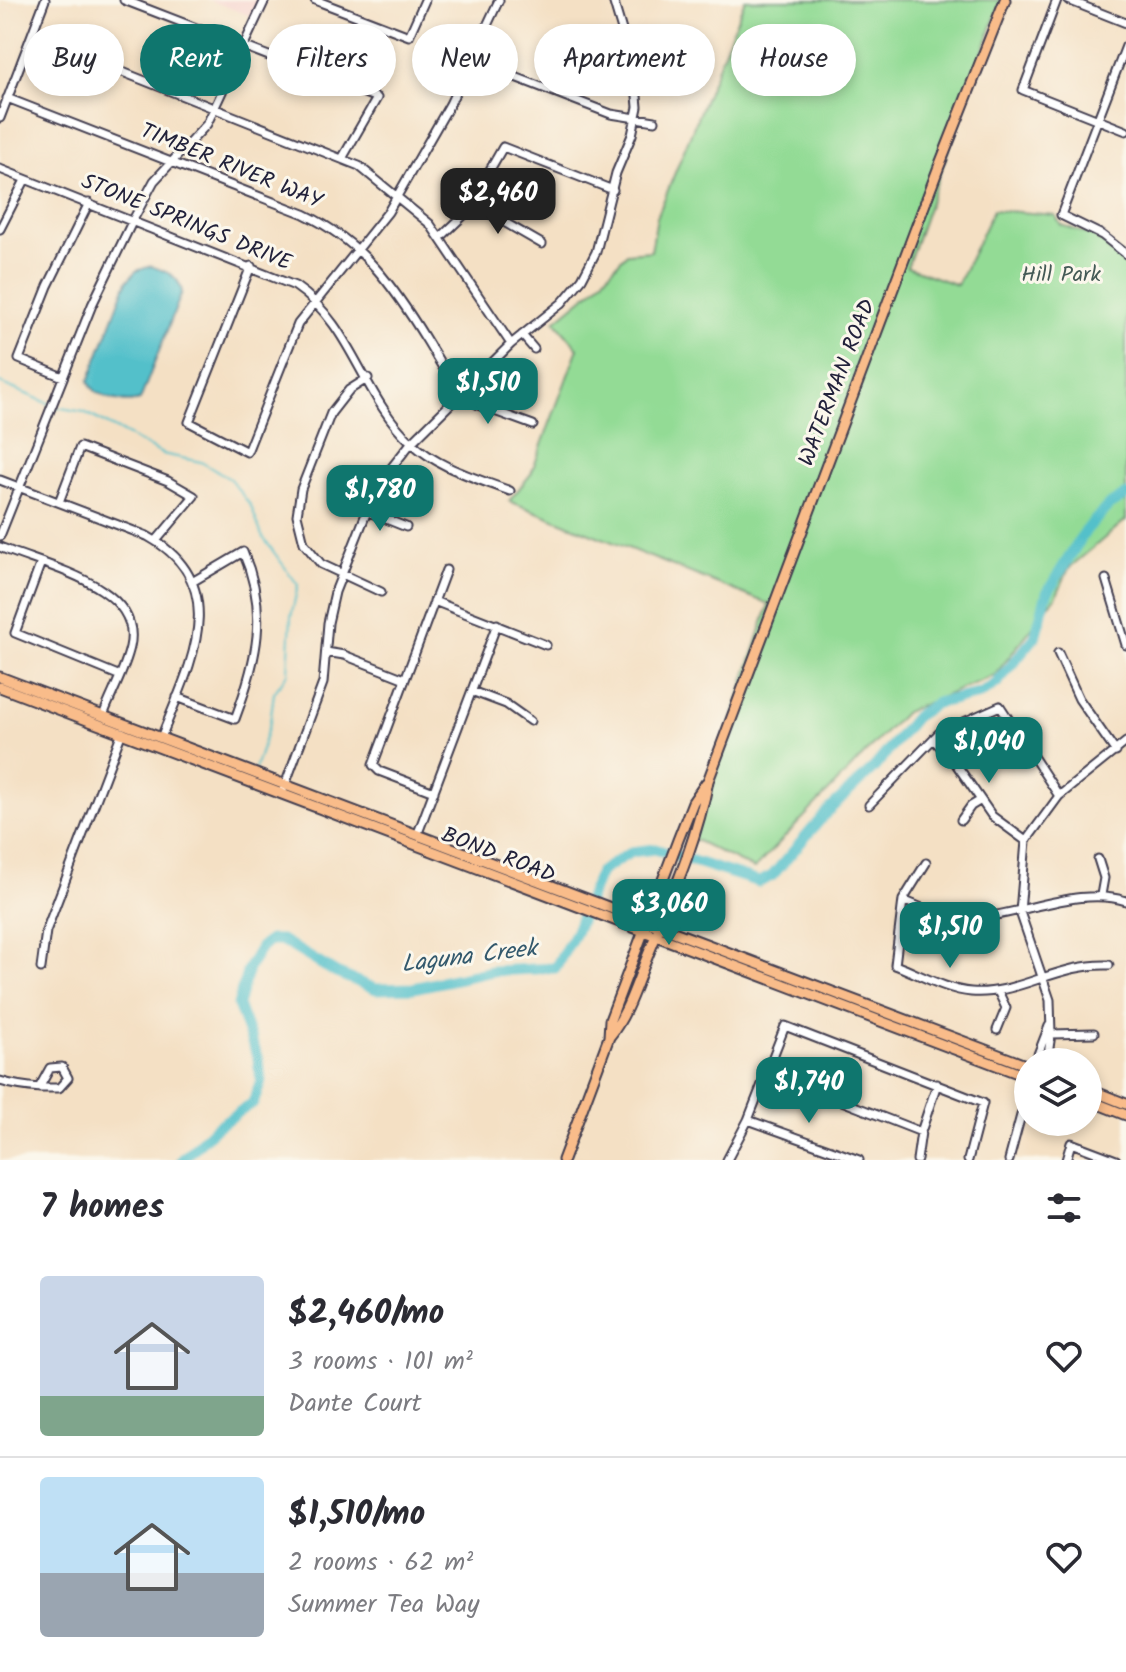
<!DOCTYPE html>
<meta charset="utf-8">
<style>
body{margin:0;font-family:Kalam,sans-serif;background:#f7f7f7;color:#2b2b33;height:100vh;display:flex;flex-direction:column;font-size:30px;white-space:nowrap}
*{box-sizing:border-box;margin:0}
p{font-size:26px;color:#7c7c81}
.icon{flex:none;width:44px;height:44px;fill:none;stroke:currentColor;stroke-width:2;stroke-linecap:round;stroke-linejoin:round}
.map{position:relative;height:1160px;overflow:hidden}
.details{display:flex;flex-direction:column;background:#fff;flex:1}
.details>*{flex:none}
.hud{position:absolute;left:24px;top:24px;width:1078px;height:72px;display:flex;gap:16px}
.fabs{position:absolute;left:1014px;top:1048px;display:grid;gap:16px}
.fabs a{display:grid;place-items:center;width:88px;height:88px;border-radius:50%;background:#fff;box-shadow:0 4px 12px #0003;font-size:40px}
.price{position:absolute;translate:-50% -68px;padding:0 18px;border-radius:16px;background:#0f766e;color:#fff;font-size:26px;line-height:52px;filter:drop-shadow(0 2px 4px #0008)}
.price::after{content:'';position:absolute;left:50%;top:48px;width:24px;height:18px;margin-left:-12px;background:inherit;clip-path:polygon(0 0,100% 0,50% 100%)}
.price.selected{background:#222;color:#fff}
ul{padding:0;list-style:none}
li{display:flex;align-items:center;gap:24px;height:200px;padding:0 40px}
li+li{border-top:2px solid #e1e1e2}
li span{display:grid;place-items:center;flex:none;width:224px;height:160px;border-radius:8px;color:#555}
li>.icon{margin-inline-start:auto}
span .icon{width:96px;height:96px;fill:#fffc;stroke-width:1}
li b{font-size:34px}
h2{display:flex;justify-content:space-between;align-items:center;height:96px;padding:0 40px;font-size:34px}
.pill{padding:0 28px;border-radius:36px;background:#fff;box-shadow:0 4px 12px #0003;font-size:28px;line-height:72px}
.pill.selected{background:#0f766e;color:#fff}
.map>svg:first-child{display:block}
.built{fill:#f7d0cb}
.green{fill:#93db95;stroke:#5a7e68;stroke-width:2}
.water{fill:#53c0ca;stroke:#3a7182;stroke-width:2}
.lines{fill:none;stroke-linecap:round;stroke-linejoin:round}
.stream{stroke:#53c0ca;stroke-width:2}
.river{stroke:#53c0ca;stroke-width:11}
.minor-casing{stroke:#423e50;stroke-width:11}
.major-casing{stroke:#423e50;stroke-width:13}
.minor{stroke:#fff;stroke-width:7}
.major{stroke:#f9bc8a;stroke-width:9}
.labels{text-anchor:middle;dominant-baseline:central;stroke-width:6;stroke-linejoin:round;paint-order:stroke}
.street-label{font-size:22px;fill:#22223b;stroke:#fbf7ec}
.park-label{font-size:22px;fill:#445a56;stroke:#fbf7ec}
.water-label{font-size:24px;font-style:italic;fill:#33596d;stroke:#fbf7ec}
</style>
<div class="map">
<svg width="1126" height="1160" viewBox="0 0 1126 1160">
<rect width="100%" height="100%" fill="#fbf7ec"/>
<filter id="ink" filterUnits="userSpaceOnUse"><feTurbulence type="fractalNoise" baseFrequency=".0125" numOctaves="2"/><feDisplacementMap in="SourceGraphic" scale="16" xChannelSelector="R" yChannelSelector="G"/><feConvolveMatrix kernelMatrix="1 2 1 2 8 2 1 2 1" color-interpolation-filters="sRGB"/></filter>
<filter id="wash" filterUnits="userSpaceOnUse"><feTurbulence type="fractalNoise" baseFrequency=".006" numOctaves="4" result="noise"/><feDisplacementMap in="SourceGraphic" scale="32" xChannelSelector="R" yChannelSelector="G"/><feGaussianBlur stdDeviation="1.8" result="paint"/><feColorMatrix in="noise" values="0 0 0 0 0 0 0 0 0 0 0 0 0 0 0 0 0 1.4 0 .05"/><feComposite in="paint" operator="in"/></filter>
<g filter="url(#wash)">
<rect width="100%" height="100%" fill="#f4e0c4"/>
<path class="built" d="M209,0H260L253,17Z"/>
<path class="green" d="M745,0H1001L907,267L957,285L993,210L1055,215L1061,225L1096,237L1126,260V520L1069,568L1056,597L995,675L905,712L754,869L693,839L769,604L509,501L531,474L578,348L555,321L596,287L627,253L651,251L657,217Z"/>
<path class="water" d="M151,266C165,271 179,275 182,292L140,400C125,405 94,398 89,381L127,281L136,271Z"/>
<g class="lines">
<path class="stream" d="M0,383L50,404
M56,407L84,412L162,454L201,462L230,479L251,506L262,536L298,585L291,617L288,673L274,693L270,722L255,769"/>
<path class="river" d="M182,1160L216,1127L253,1103L261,1081L258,1058L238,1005L248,969L261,947L270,940H281L336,973L376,989L413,988L492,971L555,968L575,933L600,872L631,852L655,849L759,882L772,876L827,812L873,769L916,716L936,703L980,694L997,683L1035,637L1047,593L1086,530L1109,505L1126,495"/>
</g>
</g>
<g filter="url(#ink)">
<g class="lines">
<g class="minor-casing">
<path id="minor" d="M124,0L377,98L343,157
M315,0L409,36L425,0
M1057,0L1023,90L1126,131
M1068,0L1126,23
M32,36L359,166L430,224L511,344
M1126,46L1061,215L1102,235L1126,254
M628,51L662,43L708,57
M471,60L611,114L655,121
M549,90L556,55
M7,98L304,214C363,242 394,287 427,341C438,359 448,378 461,394L478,405L533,425
M0,118L45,0
M0,169L295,286C353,325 362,397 411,442C438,468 476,478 510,491
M471,203L542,244
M0,229L25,180
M441,237L464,215L503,147L613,190
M251,266L189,422L247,452L298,324L388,212L450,104L499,0
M522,335L534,349
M63,377L19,359L48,286L89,203
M368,378L349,390L331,413L301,489L297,515L304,543L321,564L381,592
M0,480L147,536C236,585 188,668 161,738
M59,502L80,447L168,481L194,496L156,541
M366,511L406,527
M0,536L92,305L133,220L154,181L207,124L265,0
M0,547C43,566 144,585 130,647C125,670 111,694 103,716
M40,565L15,633L118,675
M1106,579L1126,645
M434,601L546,645
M326,652L344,655L405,679
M1058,653L1079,699L1116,752
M474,692L506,704L530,721
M177,697L235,719C257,660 269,612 243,552L192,582
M934,740L954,761L992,816L1026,841
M434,792L379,771L373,765L446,570
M282,793L323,683L328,623L335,592L377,486L411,443L511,344L562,303L582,279L596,252L616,173L632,135L638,107L635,74L613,0
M869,805L939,733L1000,706L1059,796
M961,820L971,806L981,800
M418,833L497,624
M1098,859L1104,878L1101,895
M926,863L903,900L895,965C919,974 946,990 971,992C1017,996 1058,963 1109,965
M903,900C920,907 938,916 956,918C1010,922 1076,884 1126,901
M41,968L46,931L122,732
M997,1030L1006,1008L998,991
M1051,1034L1094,1033
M1035,1062L1049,1026
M1047,1062L1051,1034L1050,1000L1020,912L1026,841L1059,796L1126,742
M767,1072L921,1132
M0,1081C13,1085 27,1087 41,1088H59L68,1078L62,1067L50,1068L39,1088
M748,1120L859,1160
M727,1160L748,1120L785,1026L983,1103L968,1160
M917,1160L921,1132L937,1084
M1009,1160L1028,1089
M1066,1160L1071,1143L1116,1160"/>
</g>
<g class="major-casing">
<path id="major" d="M0,677L1028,1066
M0,687L1028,1077
M609,1037C627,1015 635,987 646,960C669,903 697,842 708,781L938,169L1005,0
M1088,1089L1126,1104
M1088,1100L1126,1115
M563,1160L609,1037L610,1020L678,840L693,802L706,783"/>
</g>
<use href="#minor" class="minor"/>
<use href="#major" class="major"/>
</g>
</g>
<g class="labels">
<g class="street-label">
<text transform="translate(231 167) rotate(22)">TIMBER RIVER WAY</text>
<text transform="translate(186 223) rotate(22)">STONE SPRINGS DRIVE</text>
<text transform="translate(838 383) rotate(-69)">WATERMAN ROAD</text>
<text transform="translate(498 856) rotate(21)">BOND ROAD</text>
</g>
<g class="park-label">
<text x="1061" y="275">Hill Park</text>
</g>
<g class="water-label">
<text transform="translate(469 957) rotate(-7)">Laguna Creek</text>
</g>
</g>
</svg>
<div class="fabs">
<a><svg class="icon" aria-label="layers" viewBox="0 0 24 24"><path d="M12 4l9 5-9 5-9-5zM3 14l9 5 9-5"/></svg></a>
</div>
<b class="price selected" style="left:498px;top:236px">$2,460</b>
<b class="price" style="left:488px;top:426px">$1,510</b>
<b class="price" style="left:380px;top:533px">$1,780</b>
<b class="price" style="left:989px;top:785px">$1,040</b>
<b class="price" style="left:669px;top:947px">$3,060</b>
<b class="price" style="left:950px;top:970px">$1,510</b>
<b class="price" style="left:809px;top:1125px">$1,740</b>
<div class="hud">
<a class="pill">Buy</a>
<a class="pill selected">Rent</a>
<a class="pill">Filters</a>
<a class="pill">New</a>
<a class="pill">Apartment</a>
<a class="pill">House</a>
</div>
</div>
<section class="details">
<h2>7 homes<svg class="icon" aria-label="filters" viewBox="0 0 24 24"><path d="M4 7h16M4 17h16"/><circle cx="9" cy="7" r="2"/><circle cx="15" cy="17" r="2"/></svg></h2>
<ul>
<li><span style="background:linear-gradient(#c9d6e8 75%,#7fa58c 0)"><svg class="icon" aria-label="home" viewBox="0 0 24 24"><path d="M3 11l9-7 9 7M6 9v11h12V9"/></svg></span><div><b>$2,460/mo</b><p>3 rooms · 101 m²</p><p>Dante Court</p></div><svg class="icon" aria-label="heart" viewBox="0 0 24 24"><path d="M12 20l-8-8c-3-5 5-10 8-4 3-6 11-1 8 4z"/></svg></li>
<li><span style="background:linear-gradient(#bfe0f5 60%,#9aa5b1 0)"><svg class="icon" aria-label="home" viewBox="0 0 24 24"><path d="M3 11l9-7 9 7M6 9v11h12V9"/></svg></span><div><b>$1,510/mo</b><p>2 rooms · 62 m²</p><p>Summer Tea Way</p></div><svg class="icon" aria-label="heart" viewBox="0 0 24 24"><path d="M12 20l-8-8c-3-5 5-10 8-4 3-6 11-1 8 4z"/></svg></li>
</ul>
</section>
